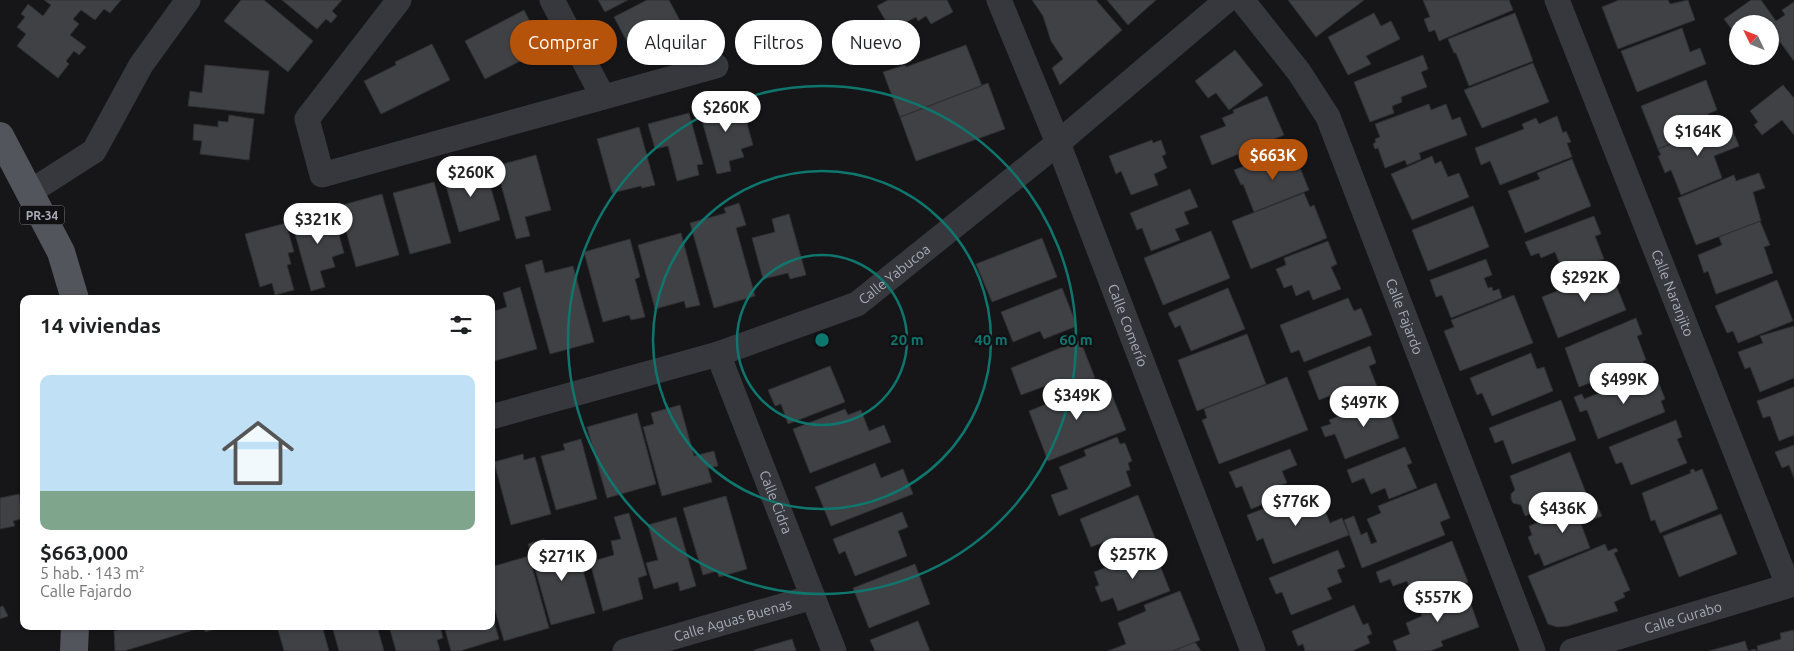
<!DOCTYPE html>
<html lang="es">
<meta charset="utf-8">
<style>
body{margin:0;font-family:Ubuntu,sans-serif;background:#f6f6f6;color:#202124;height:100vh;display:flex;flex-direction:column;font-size:19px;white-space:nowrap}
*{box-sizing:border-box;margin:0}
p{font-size:16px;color:#757577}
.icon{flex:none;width:28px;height:28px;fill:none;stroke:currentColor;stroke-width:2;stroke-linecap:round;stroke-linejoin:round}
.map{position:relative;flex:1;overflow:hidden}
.side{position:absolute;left:20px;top:295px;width:475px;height:335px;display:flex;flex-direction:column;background:#fff;border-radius:10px;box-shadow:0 1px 4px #0004}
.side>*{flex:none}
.banner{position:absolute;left:510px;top:20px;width:475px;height:45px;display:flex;gap:10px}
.needle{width:32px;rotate:313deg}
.controls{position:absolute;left:1729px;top:15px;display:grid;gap:10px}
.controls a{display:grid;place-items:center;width:50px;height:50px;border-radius:50%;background:#fff;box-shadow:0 1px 4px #0004;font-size:25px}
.price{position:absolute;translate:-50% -42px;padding:0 11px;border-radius:18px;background:#fff;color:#222;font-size:16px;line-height:32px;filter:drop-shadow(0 1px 2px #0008)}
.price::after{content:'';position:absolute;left:50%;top:30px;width:15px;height:11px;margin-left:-8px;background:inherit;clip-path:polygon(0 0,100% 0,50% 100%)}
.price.on{background:#b45309;color:#fff}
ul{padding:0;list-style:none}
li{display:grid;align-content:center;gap:10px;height:265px;padding:0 20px}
li span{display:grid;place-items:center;height:155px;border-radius:10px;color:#555}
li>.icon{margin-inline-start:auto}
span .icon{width:90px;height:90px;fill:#fffc;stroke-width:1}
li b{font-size:21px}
h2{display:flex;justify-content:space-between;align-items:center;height:60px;padding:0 20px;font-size:21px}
.pill{padding:0 18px;border-radius:22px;background:#fff;box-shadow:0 1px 4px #0004;font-size:18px;line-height:45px}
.pill.on{background:#b45309;color:#fff}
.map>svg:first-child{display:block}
.building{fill:#404145;stroke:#303034}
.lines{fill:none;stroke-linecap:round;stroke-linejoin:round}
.street{stroke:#37383d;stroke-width:25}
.primary{stroke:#53555c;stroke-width:28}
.ring{fill:none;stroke:#0f766e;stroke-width:2.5}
.labels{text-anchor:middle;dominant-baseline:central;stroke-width:4.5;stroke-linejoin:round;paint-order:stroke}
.shield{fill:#111113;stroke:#7b7e86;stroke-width:1}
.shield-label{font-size:12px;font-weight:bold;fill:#a8adb8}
.street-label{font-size:14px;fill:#a8adb8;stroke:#111113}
.centre{fill:#0f766e;stroke:#111113;stroke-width:2.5}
.ring-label{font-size:15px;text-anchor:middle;font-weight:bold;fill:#0f766e;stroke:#111113;stroke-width:4.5;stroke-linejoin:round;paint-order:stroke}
</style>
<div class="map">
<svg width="1794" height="651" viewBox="0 0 1794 651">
<rect width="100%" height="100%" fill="#161618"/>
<path class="building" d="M44,0H121L110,13L104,9L95,20L81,10L73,19L79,24L70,35L86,47L79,55L74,51L66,61L69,64L58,78L17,46L26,34L17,27L25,17L21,14L28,4L43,16L51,5Z
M241,0H264L313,41L288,72L224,21Z
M282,0H342L332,11L337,16L331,23L326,19L317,29Z
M598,0H628L605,12Z
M647,0H669L685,30L635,57L614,17Z
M888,0H947L953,12L931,24L926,16L918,21L916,17L891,30L877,6Z
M1032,0H1096L1122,30L1060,85L1052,68L1063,59L1051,41L1043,16Z
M1107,0H1156L1128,25Z
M1288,0H1364L1316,37Z
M1423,0H1509L1513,10L1439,41L1435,30L1429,32L1424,19L1430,17Z
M1619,0H1668L1670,4L1688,0L1695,20L1618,49L1602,7Z
M1751,0H1761L1776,21L1785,15L1782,10L1794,2V61L1780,42L1770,49V24H1738V38L1724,19Z
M524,10L544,49L485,79L465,41Z
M1374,13L1381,26L1391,21L1400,39L1366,56L1371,64L1348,75L1328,37Z
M1515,13L1533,61L1469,86L1456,53H1454L1448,39Z
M1682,28L1690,52L1700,48L1706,64L1637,92L1621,51Z
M432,44L450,80L381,114L364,81L396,65L395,62Z
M966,45L982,86L900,117L883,72L905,65L906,67Z
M1235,50L1263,85L1229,110L1216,93L1208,98L1195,81Z
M1423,55L1428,69L1421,72L1427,87L1401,97L1402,102L1392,106L1394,113L1370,122L1354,82Z
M1533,63L1549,102L1482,128L1464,90Z
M205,65L269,71L264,114L188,106L190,91L202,93Z
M1706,80L1717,110L1708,114L1713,125L1658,149L1641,106Z
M988,83L1005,129L916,161L900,117Z
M1783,85L1794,98V135L1782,120L1762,135L1754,125L1758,122L1750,111Z
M1267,96L1284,135L1212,165L1200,136L1226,126L1222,118L1234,113L1233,110Z
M740,99L753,145L741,149L744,157L729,161L731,171L717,174L699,110Z
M1429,104L1431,110L1446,104L1452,120L1460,117L1467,135L1419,153L1421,159L1407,165L1405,160L1385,168L1378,148L1375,149L1373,144L1376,142L1375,139L1380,137L1375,124Z
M689,113L703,164L697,165L699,175L677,181L668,146L655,149L648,124Z
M229,115L254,119L249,160L200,154L202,141L193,140L194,124L218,127V121L228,122Z
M1557,116L1563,133L1566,131L1571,142L1567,143L1572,157L1500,185L1490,161L1481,165L1475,148L1524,129L1522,124L1536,118L1539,124Z
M1729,121L1739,146L1714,156L1722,178L1681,195L1671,170L1665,173L1658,156L1661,155L1658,149Z
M639,127L655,185L642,188L641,186L612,193L597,139Z
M1152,140L1153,143L1161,140L1166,154L1162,156L1167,168L1154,174L1158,185L1131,195L1121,171L1116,174L1109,156Z
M1293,150L1309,190L1254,212L1243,184L1241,185L1234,170L1247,165L1248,168Z
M536,155L551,210L525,217L530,236L516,239L496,166Z
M1432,156L1435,164L1441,161L1448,177L1459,173L1469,197L1412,220L1391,174Z
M1572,159L1591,206L1525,233L1508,191L1540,179L1537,173Z
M484,164L500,220L459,232L443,175Z
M1759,173L1765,188L1753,192L1761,221L1696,245L1678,198L1734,175L1736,181Z
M434,182L451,243L410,254L393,193Z
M1190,189L1198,207L1184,212L1189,224L1175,229L1180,240L1151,251L1142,228L1137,230L1130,213Z
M1304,193L1310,207L1314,205L1327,238L1251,269L1232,221Z
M382,194L399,255L356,267L339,206Z
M739,203L746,225L736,228L755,296L714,308L690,223L726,213L724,208Z
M1473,206L1489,247L1428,271L1412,230Z
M332,209L344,253L332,257L335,267L320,271L325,287L311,291L291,220Z
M789,214L806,275L790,279L788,273L763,279L752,238L775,232L772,219Z
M1594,216L1601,234L1595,236L1604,259L1564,275L1555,252L1541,258L1539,253L1531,256L1525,242Z
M1760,221L1770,245L1764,247L1773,273L1716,294L1708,271L1704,273L1698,255L1722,245L1719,237Z
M286,223L294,252L288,253L291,264L287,265L294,290L275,295L272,283L260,287L245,234Z
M1211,231L1230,278L1163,305L1144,258Z
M681,233L700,305L686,308L684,301L655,309L638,245Z
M1042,238L1057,277L992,302L976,264Z
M630,239L640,277L635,279L645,317L631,320L629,315L603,322L584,252Z
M1328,241L1337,264L1331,267L1341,289L1313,300L1309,290L1296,296L1292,285L1284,288L1276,269L1286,265L1284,258Z
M1486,259L1492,275L1484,278L1488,288L1492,287L1493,291L1499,289L1502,298L1451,318L1442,295L1436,297L1430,280Z
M542,260L545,273L573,266L594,342L550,354L525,265Z
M1615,268L1621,283L1616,285L1626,310L1558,338L1542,297Z
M1777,280L1793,321L1738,343L1733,331L1727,333L1715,306Z
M520,287L537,349L494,361L491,352V312L507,307L503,293Z
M1062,288L1077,326L1044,339L1040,331L1013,342L1001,312Z
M1228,288L1245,329L1191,351L1180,325L1175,328L1168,313Z
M1514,295L1533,343L1460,371L1444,331L1454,327L1451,320Z
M1348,298L1354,311L1361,308L1372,335L1304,362L1299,350L1291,353L1280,325Z
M1636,318L1642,334L1637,336L1646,360L1643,361L1645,366L1624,374L1622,371L1579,387L1565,348Z
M1794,326V378L1760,392L1750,367L1745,369L1738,352L1763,343L1760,336Z
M1247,334L1266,384L1197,411L1178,360Z
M1080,340L1095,378L1060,392L1056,382L1021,395L1011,368Z
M1370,346L1376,363L1369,366L1378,389L1351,400L1347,389L1319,400L1308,371Z
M1531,353L1537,369L1544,367L1553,391L1492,416L1482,393L1477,395L1470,378Z
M830,366L845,402L788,424L781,404L775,406L768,390Z
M1654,371L1665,399L1661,401L1665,412L1598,439L1587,410L1580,412L1574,397L1582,394L1584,399Z
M1287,377L1308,430L1219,464L1202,420L1207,418L1204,409Z
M1106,380L1126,430L1048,461L1029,411Z
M1794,387V435L1779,441L1770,416L1763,418L1757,401Z
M1389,396L1395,413L1390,414L1399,438L1345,459L1335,434L1325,437L1321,427L1331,424L1329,420Z
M1561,400L1576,440L1512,464L1503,440L1495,443L1489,428Z
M680,405L694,456L714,451L718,466L708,468L712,482L662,496L643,427L654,424L651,413Z
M845,409L848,415L861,410L869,431L884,425L891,442L810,473L793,429Z
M637,413L656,484L607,498L587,427Z
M1676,420L1682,437L1677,439L1687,463L1631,485L1622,462L1616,464L1609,447Z
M1117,437L1120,444L1125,443L1132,461L1128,463L1130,470L1126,471L1131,486L1059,516L1051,495L1068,489L1059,467L1086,456L1084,450Z
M581,439L597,499L556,510L541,456L565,450L563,444Z
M1794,445V478L1789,465L1782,468L1775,452Z
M1405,447L1412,463L1407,465L1417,488L1389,499L1385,488L1371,494L1364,478L1352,483L1347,470Z
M1290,449L1297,465L1282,471L1287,483L1274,488L1279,498L1251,509L1242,486L1236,488L1229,472Z
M1570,452L1586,493L1525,516L1521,505L1513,503L1511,499V494L1515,490L1510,476Z
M523,454L524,460L535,457L551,514L511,525L494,462Z
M875,463L881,478L903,469L913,494L831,526L815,487Z
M1694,469L1695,472L1702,469L1718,509L1660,533L1655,520L1651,521L1642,493L1691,473L1690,470Z
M1436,483L1450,518L1440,522L1445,535L1362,568L1344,520L1354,516L1361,535L1367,532L1371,544L1377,542L1367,519L1381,513L1378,506Z
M1316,489L1330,523L1342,518L1349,535L1273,564L1263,538L1257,541L1247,515Z
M19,494L24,518L13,521L15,526L0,529V498Z
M1138,495L1155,538L1109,556L1104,542L1091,547L1080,519Z
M726,496L747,569L719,577L717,571L703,575L683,508Z
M1595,500L1602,516L1581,524L1590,548L1544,566L1539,553L1535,555L1528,537L1532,535L1529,526Z
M902,512L908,527L898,531L907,556L855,576L845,551L839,554L833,539Z
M629,513L647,575L638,578L643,599L603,611L590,562L614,555L611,541L621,539L614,517Z
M1721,514L1737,554L1679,577L1663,536Z
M676,517L696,586L680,591L678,582L654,589L646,563L658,560L648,525Z
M544,539L547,549L575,542L595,613L551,625L528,544Z
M1452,541L1468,582L1429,598L1424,586L1411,591L1407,581L1393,586L1390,579L1380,583L1376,572Z
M1605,544L1608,551L1616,548L1618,551L1614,553L1630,590L1623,593L1625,597L1614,602L1618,611L1568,626L1557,627L1548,624L1528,576Z
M1161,546L1167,560L1159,563L1170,591L1118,611L1113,598L1101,602L1095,587L1099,585L1094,572Z
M1338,550L1345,567L1337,570L1342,582L1327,588L1332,599L1291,615L1282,592L1276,594L1269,578Z
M529,556L549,628L504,641L491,597V567Z
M915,564L930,604L869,628L853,588Z
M1458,590L1463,602L1469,599L1479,627L1441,641L1443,646L1430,651H1397L1393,641L1410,634L1406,623L1422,616L1418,605Z
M1180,591L1200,640L1173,651H1108L1126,644L1118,623L1146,611L1144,605Z
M1354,605L1363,625L1368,623L1372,634L1367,636L1370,643L1352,651H1305L1303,644L1298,646L1292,631Z
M3,606L8,616L0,619V607Z
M491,611L499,639L460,651H451L444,626H491Z
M918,621L930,651H875L870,640Z
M129,626H200V628L124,651H115L114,631Z
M204,626H227L205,632Z
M277,626H322L329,651H284Z
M332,626H377L384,651H339Z
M389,626H440L443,638L437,640L440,651H396Z
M1794,630V651H1758L1757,646L1781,639L1780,633Z
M792,639L796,651H754V650Z
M1745,641L1748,651L1755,649L1756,651H1709Z
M1195,642L1201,651H1173Z"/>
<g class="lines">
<g class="street">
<path d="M399,0L307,119L322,175L716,66"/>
<path d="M552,0L603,97"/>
<path id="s1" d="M999,0L1058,143L1253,651"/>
<path id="s2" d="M1242,0L1299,72L1328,117L1533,651"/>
<path id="s3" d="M1557,0L1788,585"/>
<path d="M30,192L94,151L141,65L188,0"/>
<path id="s4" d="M718,354L834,651"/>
<path id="s5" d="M491,417L718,354L857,304L1058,143L1227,0"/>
<path id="s6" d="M625,651L813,597"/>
<path id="s7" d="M1572,651L1794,584"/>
</g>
<path class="primary" d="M0,136L61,252L75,299
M74,651L75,626"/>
</g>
<g class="ring">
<circle cx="822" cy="340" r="85"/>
<circle cx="822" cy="340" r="169"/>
<circle cx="822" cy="340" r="254"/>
</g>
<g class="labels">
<rect class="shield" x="19.5" y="205.5" width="45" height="19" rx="4"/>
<g class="shield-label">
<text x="42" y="215">PR-34</text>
</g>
<g class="street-label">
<text stroke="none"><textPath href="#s5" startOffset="431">Calle Yabucoa</textPath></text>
<text stroke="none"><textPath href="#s3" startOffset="315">Calle Naranjito</textPath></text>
<text stroke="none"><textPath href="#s2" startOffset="359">Calle Fajardo</textPath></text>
<text stroke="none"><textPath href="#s1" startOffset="350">Calle Comerío</textPath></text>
<text stroke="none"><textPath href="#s4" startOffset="159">Calle Cidra</textPath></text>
<text stroke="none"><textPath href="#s7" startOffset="116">Calle Gurabo</textPath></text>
<text stroke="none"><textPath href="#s6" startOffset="112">Calle Aguas Buenas</textPath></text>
</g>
</g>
<circle cx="822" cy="340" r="8" class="centre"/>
<g class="ring-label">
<text x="907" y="345">20 m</text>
<text x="991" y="345">40 m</text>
<text x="1076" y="345">60 m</text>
</g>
</svg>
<div class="controls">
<a><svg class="needle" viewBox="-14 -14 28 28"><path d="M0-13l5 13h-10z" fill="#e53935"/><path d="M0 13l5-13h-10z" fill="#757577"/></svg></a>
</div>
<b class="price" style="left:726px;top:133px">$260K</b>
<b class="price" style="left:1698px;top:157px">$164K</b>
<b class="price on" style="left:1273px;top:181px">$663K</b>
<b class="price" style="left:471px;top:198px">$260K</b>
<b class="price" style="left:318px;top:245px">$321K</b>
<b class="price" style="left:1585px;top:303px">$292K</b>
<b class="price" style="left:1624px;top:405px">$499K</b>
<b class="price" style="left:1077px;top:421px">$349K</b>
<b class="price" style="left:1364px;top:428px">$497K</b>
<b class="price" style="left:1296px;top:527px">$776K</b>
<b class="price" style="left:1563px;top:534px">$436K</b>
<b class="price" style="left:1133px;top:580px">$257K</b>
<b class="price" style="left:562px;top:582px">$271K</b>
<b class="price" style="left:1438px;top:623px">$557K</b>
<div class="banner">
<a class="pill on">Comprar</a>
<a class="pill">Alquilar</a>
<a class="pill">Filtros</a>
<a class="pill">Nuevo</a>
</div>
<section class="side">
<h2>14 viviendas<svg class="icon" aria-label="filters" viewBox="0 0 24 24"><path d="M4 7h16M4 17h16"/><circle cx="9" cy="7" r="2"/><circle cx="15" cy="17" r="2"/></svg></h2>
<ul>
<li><span style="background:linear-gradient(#bfe0f5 75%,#7fa58c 0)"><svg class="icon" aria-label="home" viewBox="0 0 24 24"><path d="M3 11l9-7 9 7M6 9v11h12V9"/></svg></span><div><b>$663,000</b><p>5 hab. · 143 m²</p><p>Calle Fajardo</p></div></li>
</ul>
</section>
</div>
